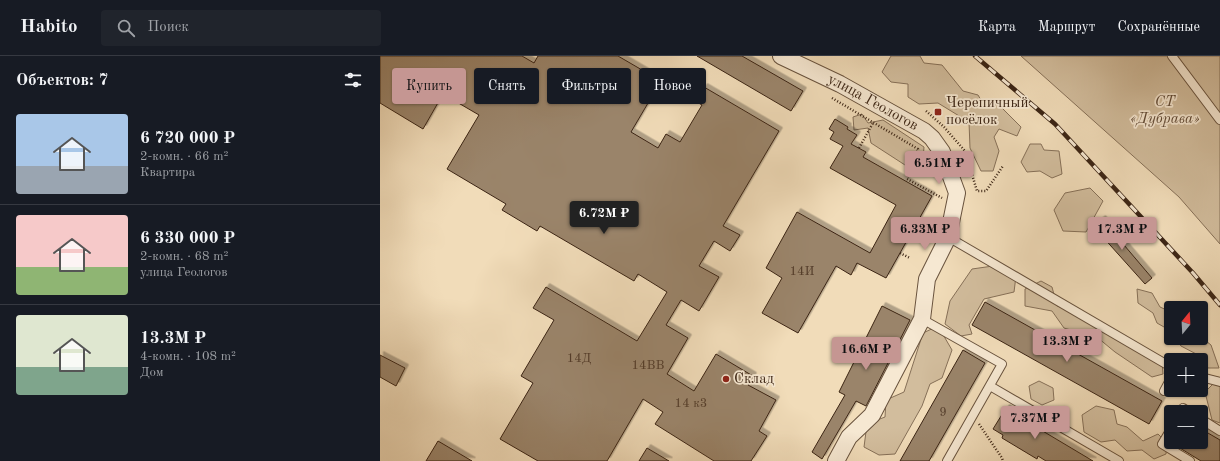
<!DOCTYPE html>
<html lang="ru">
<meta charset="utf-8">
<style>
body{margin:0;font-family:"Old Standard TT",serif;background:#20242c;color:#f1f3f6;height:100vh;display:flex;flex-direction:column;font-size:15px;white-space:nowrap}
*{box-sizing:border-box;margin:0}
p{font-size:13px;color:#9ea1a6}
.icon{flex:none;width:22px;height:22px;fill:none;stroke:currentColor;stroke-width:2;stroke-linecap:round;stroke-linejoin:round}
.map{position:relative;flex:1;overflow:hidden}
.side{display:flex;flex-direction:column;background:#171b24;width:380px}
.side>*{flex:none}
.guide{position:absolute;left:12px;top:12px;width:380px;height:36px;display:flex;gap:8px}
.needle{width:26px;rotate:18deg}
.tools{position:absolute;left:784px;top:245px;display:grid;gap:8px}
.tools a{display:grid;place-items:center;width:44px;height:44px;border-radius:4px;background:#171b24;box-shadow:0 1px 3px #0004;font-size:20px}
.price{position:absolute;translate:-50% -34px;padding:0 9px;border-radius:4px;background:#c59692;color:#111;font-size:13px;line-height:26px;filter:drop-shadow(0 1px 2px #0008)}
.price::after{content:'';position:absolute;left:50%;top:24px;width:12px;height:9px;margin-left:-6px;background:inherit;clip-path:polygon(0 0,100% 0,50% 100%)}
.price.active{background:#222;color:#fff}
ul{padding:0;list-style:none}
li{display:flex;align-items:center;gap:12px;height:100px;padding:0 16px}
li+li{border-top:1px solid #363941}
li span{display:grid;place-items:center;flex:none;width:112px;height:80px;border-radius:4px;color:#555}
li>.icon{margin-inline-start:auto}
span .icon{width:48px;height:48px;fill:#fffc;stroke-width:1}
li b{font-size:17px}
h2{display:flex;justify-content:space-between;align-items:center;height:48px;padding:0 16px;font-size:17px}
.pill{padding:0 14px;border-radius:4px;background:#171b24;box-shadow:0 1px 3px #0004;font-size:14px;line-height:36px}
.pill.active{background:#c59692;color:#111}
header{display:flex;align-items:center;gap:24px;box-sizing:border-box;height:56px;padding:0 20px;background:#171b24;border-bottom:1px solid #363941}
header strong{font-size:19px}
nav{display:flex;gap:22px;margin-inline-start:auto;font-size:14px}
.search{width:280px;height:36px;background:#20242c;display:flex;align-items:center;gap:10px;box-sizing:border-box;padding:0 14px;border-radius:4px;color:#9ea1a6;font-size:15px}
main{display:flex;flex:1;min-height:0}
.map>svg:first-child{display:block}
.green{fill:#d2bd9d;stroke:#867058}
.building{fill:#9a846a;stroke:#3b2414;filter:url(#shadow)}
.lines{fill:none;stroke-linecap:round;stroke-linejoin:round}
.lane-casing{stroke:#68523d;stroke-width:10}
.street-casing{stroke:#68523d;stroke-width:18}
.path{stroke:#3b2414;stroke-width:2.5;stroke-dasharray:1 2;stroke-linecap:butt}
.lane{stroke:#f6e8d2;stroke-width:8}
.street{stroke:#f6e8d2;stroke-width:16}
.rail-casing{stroke:#3b2414;stroke-width:4.5}
.rail{stroke:#f6e8d2;stroke-width:3;stroke-dasharray:9;stroke-linecap:butt}
.poi-dot{fill:#8f2418;stroke:#f6e8d2;stroke-width:1.5}
.labels{text-anchor:middle;dominant-baseline:central;stroke-width:3.5;stroke-linejoin:round;paint-order:stroke}
.number-label{font-size:13px;fill:#533c2a}
.park-label{font-size:15px;font-style:italic;fill:#614a36;stroke:#f6e8d2}
.street-label{font-size:15px;fill:#3b2414;stroke:#f6e8d2}
.poi-label{font-size:15px;fill:#3b2414;stroke:#f6e8d2;text-anchor:start}
</style>
<header>
<strong>Habito</strong>
<div class="search"><svg class="icon" aria-label="search" viewBox="0 0 24 24"><circle cx="10" cy="10" r="6"/><path d="M15 15l6 6"/></svg>Поиск</div>
<nav><a>Карта</a><a>Маршрут</a><a>Сохранённые</a></nav>
</header>
<main>
<section class="side">
<h2>Объектов: 7<svg class="icon" aria-label="filters" viewBox="0 0 24 24"><path d="M4 7h16M4 17h16"/><circle cx="9" cy="7" r="2"/><circle cx="15" cy="17" r="2"/></svg></h2>
<ul>
<li><span style="background:linear-gradient(#a9c7e8 65%,#9aa5b1 0)"><svg class="icon" aria-label="home" viewBox="0 0 24 24"><path d="M3 11l9-7 9 7M6 9v11h12V9"/></svg></span><div><b>6 720 000 ₽</b><p>2-комн. · 66 m²</p><p>Квартира</p></div></li>
<li><span style="background:linear-gradient(#f6c9c9 65%,#8fb573 0)"><svg class="icon" aria-label="home" viewBox="0 0 24 24"><path d="M3 11l9-7 9 7M6 9v11h12V9"/></svg></span><div><b>6 330 000 ₽</b><p>2-комн. · 68 m²</p><p>улица Геологов</p></div></li>
<li><span style="background:linear-gradient(#dfe7d0 65%,#7fa58c 0)"><svg class="icon" aria-label="home" viewBox="0 0 24 24"><path d="M3 11l9-7 9 7M6 9v11h12V9"/></svg></span><div><b>13.3M ₽</b><p>4-комн. · 108 m²</p><p>Дом</p></div></li>
</ul>
</section>
<div class="map">
<svg width="840" height="405" viewBox="0 0 840 405">
<defs>
<filter id="shadow"><feDropShadow dx="3.5" dy="-3.5" stdDeviation="0" flood-color="#0004"/></filter>
</defs>
<rect width="100%" height="100%" fill="#f1dcb9"/>
<filter id="stains"><feTurbulence type="fractalNoise" baseFrequency=".005" numOctaves="4"/><feColorMatrix values="0 0 0 0 .2 0 0 0 0 .09 0 0 0 0 .02 0 0 0 .5 -.17"/></filter>
<radialGradient id="worn" r=".72"><stop offset=".6" stop-color="#630" stop-opacity="0"/><stop offset="1" stop-color="#630" stop-opacity=".3"/></radialGradient>
<path class="green" d="M511,0H540L544,7L562,9L583,35L598,39L604,49L618,48L641,71L637,80L619,73L614,81L619,95L613,115H601L590,92L589,66L558,47L539,48L528,41V28L511,26L502,16Z
M641,0H840V188L799,141Z
M482,58L488,67L503,64L544,91L543,103L525,109L491,87L488,72L474,74L473,61Z
M650,88H661L664,94L679,95L682,118L672,122L660,115L647,116L641,106Z
M710,132L723,145L706,176L683,175L674,154L685,137Z
M613,210L636,220L634,236L604,243L589,269L592,278L581,280L565,268L570,245L592,213Z
M661,225L672,231L677,250L702,256L782,304L783,318L772,321L735,296L718,282L684,272L672,255L645,250V233Z
M757,233L772,237L780,251L791,256V275L777,267L773,257L758,247Z
M558,270L572,294L562,322L550,328L542,350L515,398L499,399L484,391L487,368L505,361L506,344L524,336L543,277Z
M821,281L831,289L839,312H828L820,300L801,290L795,282H821Z
M659,325L673,332L674,344L662,349L651,343L649,330Z
M833,328L840,330V367L832,364L825,336Z
M716,350L734,354L737,368L747,371L763,385L778,378L787,387L786,398L774,403L762,394L747,395L735,384L721,386L704,376L702,359Z"/>
<path class="building" d="M0,0H142L154,7L158,0H238L281,25L251,76L278,92L286,78L300,86L322,49L315,45L324,31L399,75L343,170L360,179L350,195L334,185L319,210L339,221L319,255L301,244L286,269L308,282L287,318L314,335L336,298L373,320L368,329L396,344L379,375L387,380L371,405H334L275,368L283,356L263,343L227,405H158L120,383L153,327L141,320L174,264L153,252L166,231L257,285L287,236L258,218L254,225L160,170L157,175L122,154L126,148L67,113L99,59L63,38L43,73L0,47Z
M317,0H362L423,35L411,55Z
M455,63L468,71L467,73L477,79L471,88L486,96L483,101L552,140L506,222L477,207L471,219L456,210L418,277L382,257L402,222L386,212L417,156L490,197L516,149L450,112L463,90L450,83L454,76L449,73Z
M722,163L772,222L765,228L713,170Z
M605,246L782,345L769,368L592,269Z
M502,250L530,264L486,350L476,345L442,403L432,396L465,339L459,336Z
M583,294L605,307L549,405H520Z
M0,299L25,312L16,330L0,321Z
M626,352L656,371L713,405H666L658,400L657,403L622,382L623,379L613,373Z
M821,373L840,384V405H821L790,386H821Z
M58,385L92,405H46Z
M267,392L289,405H259Z"/>
<g class="lines">
<g class="lane-casing">
<path id="lane" d="M792,0L840,64
M568,181L791,311
M542,263L622,308L567,405
M821,321L840,326
M610,330L739,405
M784,335L791,322
M801,356L803,352L809,356
M821,363L840,375
M791,373L782,388L810,405"/>
</g>
<g class="street-casing">
<g id="street">
<path id="s1" d="M401,0L460,28L544,75L552,82L562,96L577,137L568,181L547,223L542,263L492,359L469,381L456,405"/>
</g>
</g>
<path class="path" d="M452,42L538,93L527,123L562,142
M546,55L564,71L585,95L597,135H606L623,110
M479,92L493,67
M520,197L530,202
M599,368L622,402L623,405"/>
<use href="#lane" class="lane"/>
<use href="#street" class="street"/>
<g class="rail-casing">
<path id="rail" d="M595,0L675,68L813,217L840,249"/>
</g>
<use href="#rail" class="rail"/>
</g>
<g class="poi-dot">
<rect x="554" y="52" width="8" height="8" rx="2"/>
<circle cx="346" cy="323" r="4"/>
</g>
<g class="labels">
<g class="number-label">
<text x="422" y="215">14И</text>
<text x="199" y="302">14Д</text>
<text x="268" y="309">14ВВ</text>
<text x="311" y="347">14 к3</text>
<text x="563" y="356">9</text>
</g>
<g class="park-label">
<text x="785" y="46">СТ<tspan x="785" dy="17">«Дубрава»</tspan></text>
</g>
<g class="street-label">
<text stroke="none"><textPath href="#s1" startOffset="103">улица Геологов</textPath></text>
</g>
<g class="poi-label">
<text x="566" y="47">Черепичный<tspan x="566" dy="17">посёлок</tspan></text>
<text x="354" y="323">Склад</text>
</g>
</g>
<rect width="100%" height="100%" filter="url(#stains)"/>
<rect width="100%" height="100%" fill="url(#worn)"/>
</svg>
<div class="tools">
<a><svg class="needle" viewBox="-14 -14 28 28"><path d="M0-13l5 13h-10z" fill="#e53935"/><path d="M0 13l5-13h-10z" fill="#9ea1a6"/></svg></a>
<a>+</a>
<a>−</a>
</div>
<b class="price" style="left:559px;top:129px">6.51M ₽</b>
<b class="price active" style="left:224px;top:179px">6.72M ₽</b>
<b class="price" style="left:545px;top:195px">6.33M ₽</b>
<b class="price" style="left:742px;top:195px">17.3M ₽</b>
<b class="price" style="left:687px;top:307px">13.3M ₽</b>
<b class="price" style="left:486px;top:315px">16.6M ₽</b>
<b class="price" style="left:655px;top:384px">7.37M ₽</b>
<div class="guide">
<a class="pill active">Купить</a>
<a class="pill">Снять</a>
<a class="pill">Фильтры</a>
<a class="pill">Новое</a>
</div>
</div>
</main>
